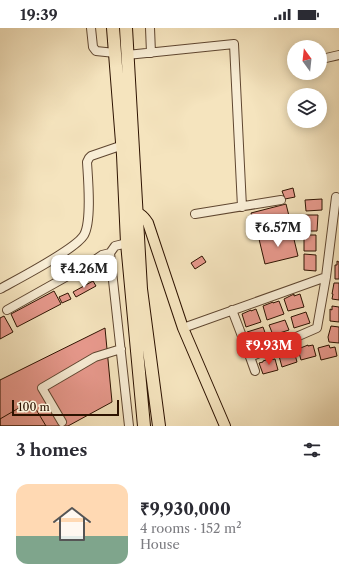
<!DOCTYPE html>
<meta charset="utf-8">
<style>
body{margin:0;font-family:"Libre Caslon Text",serif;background:#f2f2f3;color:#2b2b33;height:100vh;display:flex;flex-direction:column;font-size:15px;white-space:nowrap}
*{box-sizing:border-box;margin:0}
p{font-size:13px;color:#7c7c81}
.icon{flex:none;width:22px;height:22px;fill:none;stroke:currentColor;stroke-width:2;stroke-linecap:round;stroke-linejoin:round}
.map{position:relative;height:398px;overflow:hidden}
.side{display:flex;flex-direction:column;background:#fff;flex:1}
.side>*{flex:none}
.needle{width:26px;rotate:345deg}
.buttons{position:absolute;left:287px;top:12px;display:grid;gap:8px}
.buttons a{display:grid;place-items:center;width:40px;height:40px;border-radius:50%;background:#fff;box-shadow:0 2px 10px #0003;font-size:20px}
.scale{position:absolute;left:12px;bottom:10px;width:107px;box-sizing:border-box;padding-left:4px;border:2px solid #2d1200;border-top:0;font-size:11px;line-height:14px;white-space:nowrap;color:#2d1200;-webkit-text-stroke:3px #f8edd5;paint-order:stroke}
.price{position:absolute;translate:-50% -34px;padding:0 9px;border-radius:8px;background:#fff;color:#222;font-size:13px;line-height:26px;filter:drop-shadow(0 1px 2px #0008)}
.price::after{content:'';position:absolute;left:50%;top:24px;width:12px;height:9px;margin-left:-6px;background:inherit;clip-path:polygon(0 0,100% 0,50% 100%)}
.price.active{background:#d93025;color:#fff}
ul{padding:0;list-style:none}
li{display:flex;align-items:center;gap:12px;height:100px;padding:0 16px}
li span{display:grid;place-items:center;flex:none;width:112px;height:80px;border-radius:12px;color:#555}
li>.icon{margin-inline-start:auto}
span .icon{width:48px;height:48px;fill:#fffc;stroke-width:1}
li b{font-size:17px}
h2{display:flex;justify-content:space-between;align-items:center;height:48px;padding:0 16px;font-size:17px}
.status{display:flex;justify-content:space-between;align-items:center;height:28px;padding:0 20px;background:#fff;direction:ltr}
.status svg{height:11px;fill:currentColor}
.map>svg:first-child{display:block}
.building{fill:#e8998d;stroke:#2d1200}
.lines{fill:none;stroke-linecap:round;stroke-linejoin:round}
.minor-casing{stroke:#5f4630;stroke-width:10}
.major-casing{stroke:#2d1200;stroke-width:12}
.highway-casing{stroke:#2d1200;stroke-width:14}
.minor{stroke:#f8edd5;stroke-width:8}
.major{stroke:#f5e4be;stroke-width:10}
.highway{stroke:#f5e4be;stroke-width:12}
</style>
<div class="status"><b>19:39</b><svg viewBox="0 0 49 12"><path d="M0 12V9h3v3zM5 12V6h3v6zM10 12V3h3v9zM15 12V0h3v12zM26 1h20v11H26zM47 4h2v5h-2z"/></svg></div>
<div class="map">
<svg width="339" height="398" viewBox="0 0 339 398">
<rect width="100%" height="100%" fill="#f5e4be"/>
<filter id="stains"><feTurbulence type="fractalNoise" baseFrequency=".005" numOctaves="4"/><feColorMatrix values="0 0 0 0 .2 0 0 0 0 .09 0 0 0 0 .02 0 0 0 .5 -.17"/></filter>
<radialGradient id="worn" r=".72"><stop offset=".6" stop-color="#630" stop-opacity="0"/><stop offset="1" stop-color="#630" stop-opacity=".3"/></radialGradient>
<path class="building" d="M293,160L295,169L285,171L282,163Z
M322,171V182L306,183L305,172Z
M286,176L291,196L256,205L251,185Z
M305,187H318L317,203H305Z
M292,203L298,228L265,236L259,211Z
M304,207H316V223H304Z
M304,226L316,227V243L304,242Z
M202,228L206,234L195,241L191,235Z
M337,233L339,234V251H335V237H337Z
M93,253L96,258L76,269L73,264Z
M334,255H339V272L332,271L333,266H332Z
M54,263L61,276L17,299L11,286Z
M68,265L71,271L62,275L59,269Z
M294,266V268L300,266L304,279L288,283L284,271Z
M279,273L284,286L267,292L263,278L273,274V275Z
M332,278L339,279V294L330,293V281L332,282Z
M256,281L261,294L246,299L242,286L251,282V283Z
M306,284L310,295L294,300L291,289Z
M4,288L13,304L0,311V290Z
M285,292L289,302L273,307L269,297Z
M331,298L339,299V315L329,314L328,309Z
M263,299L267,310L251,315L247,304Z
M105,300L112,374L68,398H0V352Z
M308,317V318L313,317L316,328L301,332L298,321Z
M329,317L330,320L335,319L337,328L321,332L318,320Z
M287,323L288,325L294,323L297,334L282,339L279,328L282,327V325Z
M269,331L270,332L275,331L278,342L263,346L259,335L263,334V333Z
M31,373L46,398H0V391Z"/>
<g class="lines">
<g class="minor-casing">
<path id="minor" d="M91,0L93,19L96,23L115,25
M150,0L151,25
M127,27L234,16L242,179
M326,30L339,27
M195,186L281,172
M127,215L115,218L110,225L129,398
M0,261C18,251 76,221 84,207C92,193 88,151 87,134L89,130L91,128L123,117
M7,282L89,236L102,227L110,225
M232,282L250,329L317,300L326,249L336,169
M183,300L326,249
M250,329L255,343
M62,394L42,360L95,329L121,321"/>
</g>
<g class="major-casing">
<path id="major" d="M130,184C139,184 143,187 148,195L183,300L225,398"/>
</g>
<g class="highway-casing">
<path id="highway" d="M113,0L123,127L127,215L144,398
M126,0L141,261L159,398"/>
</g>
<use href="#minor" class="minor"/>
<use href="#major" class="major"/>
<use href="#highway" class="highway"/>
</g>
<rect width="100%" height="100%" filter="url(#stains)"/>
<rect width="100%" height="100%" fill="url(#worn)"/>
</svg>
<div class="buttons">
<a><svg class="needle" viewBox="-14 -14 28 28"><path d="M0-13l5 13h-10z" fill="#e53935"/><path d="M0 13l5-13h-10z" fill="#7c7c81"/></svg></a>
<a><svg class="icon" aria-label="layers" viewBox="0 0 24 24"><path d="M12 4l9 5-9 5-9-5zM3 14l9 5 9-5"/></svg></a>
</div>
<div class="scale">100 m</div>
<b class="price" style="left:278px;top:220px">₹6.57M</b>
<b class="price" style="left:84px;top:261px">₹4.26M</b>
<b class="price active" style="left:269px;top:338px">₹9.93M</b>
</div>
<section class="side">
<h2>3 homes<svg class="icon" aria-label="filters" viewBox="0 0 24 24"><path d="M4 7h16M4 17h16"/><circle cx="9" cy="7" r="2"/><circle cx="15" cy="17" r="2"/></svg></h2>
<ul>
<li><span style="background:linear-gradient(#ffd9b3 65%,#7fa58c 0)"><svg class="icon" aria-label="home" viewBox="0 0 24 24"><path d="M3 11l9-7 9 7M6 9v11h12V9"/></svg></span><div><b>₹9,930,000</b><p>4 rooms · 152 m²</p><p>House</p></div></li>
</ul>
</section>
